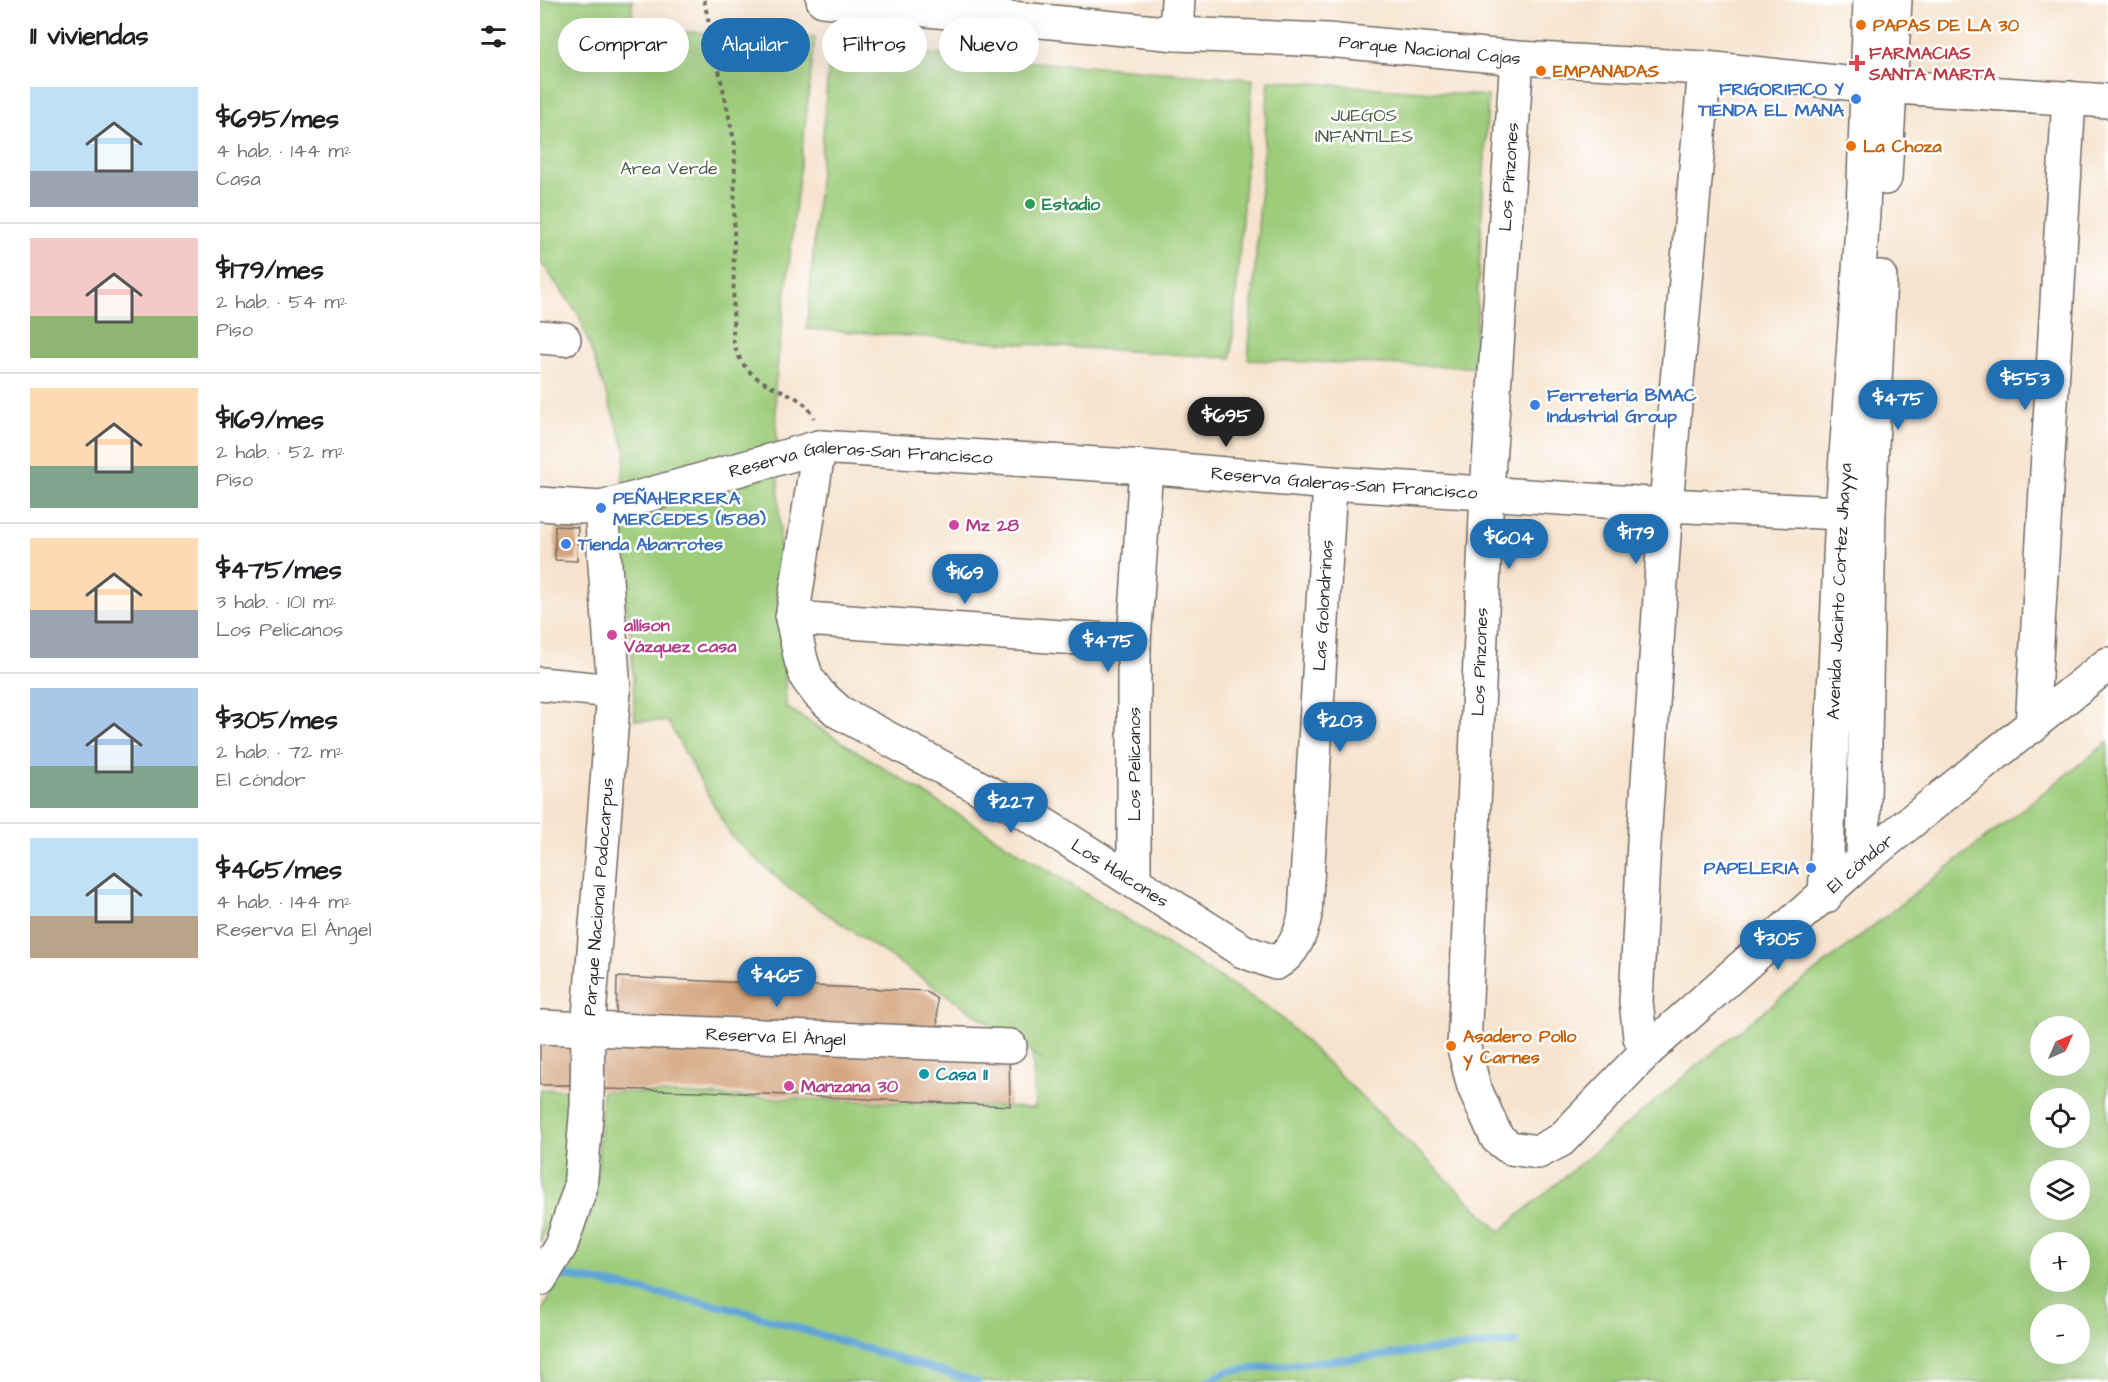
<!DOCTYPE html>
<html lang="es">
<meta charset="utf-8">
<style>
body{margin:0;font-family:"Architects Daughter",sans-serif;background:#f6f6f6;color:#202124;height:100vh;display:flex;flex-direction:column;font-size:22px;white-space:nowrap}
*{box-sizing:border-box;margin:0}
p{font-size:20px;color:#757577}
.icon{flex:none;width:33px;height:33px;fill:none;stroke:currentColor;stroke-width:2;stroke-linecap:round;stroke-linejoin:round}
.map{position:relative;flex:1;overflow:hidden}
.details{display:flex;flex-direction:column;background:#fff;width:540px}
.details>*{flex:none}
.hud{position:absolute;left:18px;top:18px;width:570px;height:54px;display:flex;gap:12px}
.needle{width:39px;rotate:45deg}
.fabs{position:absolute;left:1490px;top:1016px;display:grid;gap:12px}
.fabs a{display:grid;place-items:center;width:60px;height:60px;border-radius:50%;background:#fff;box-shadow:0 6px 24px #0002;font-size:30px}
.price{position:absolute;translate:-50% -51px;padding:0 14px;border-radius:21px;background:#1f6fb2;color:#fff;font-size:20px;line-height:39px;filter:drop-shadow(0 2px 3px #0008)}
.price::after{content:'';position:absolute;left:50%;top:36px;width:18px;height:14px;margin-left:-9px;background:inherit;clip-path:polygon(0 0,100% 0,50% 100%)}
.price.selected{background:#222;color:#fff}
ul{padding:0;list-style:none}
li{display:flex;align-items:center;gap:18px;height:150px;padding:0 30px}
li+li{border-top:2px solid #e0e0e0}
li span{display:grid;place-items:center;flex:none;width:168px;height:120px;border-radius:0px;color:#555}
li>.icon{margin-inline-start:auto}
span .icon{width:72px;height:72px;fill:#fffc;stroke-width:1}
li b{font-size:26px}
h2{display:flex;justify-content:space-between;align-items:center;height:72px;padding:0 30px;font-size:26px}
.pill{padding:0 21px;border-radius:27px;background:#fff;box-shadow:0 6px 24px #0002;font-size:21px;line-height:54px}
.pill.selected{background:#1f6fb2;color:#fff}
main{display:flex;flex:1;min-height:0}
.map>svg:first-child{display:block}
.green{fill:#9dcc7a;stroke:#647c52;stroke-width:1.5;fill-rule:evenodd}
.lines{fill:none;stroke-linecap:round;stroke-linejoin:round}
.stream{stroke:#61a5d6;stroke-width:8}
.building{fill:#d4a680}
.minor-casing{stroke:#726b64;stroke-width:36}
.path{stroke:#726b64;stroke-width:4;stroke-dasharray:4.5 4.5;stroke-linecap:butt}
.minor{stroke:#fff;stroke-width:33}
.food-dot{fill:#e8710a;stroke:#fff;stroke-width:2}
.health-dot{fill:#e0444e;stroke:#fff;stroke-width:2}
.shop-dot{fill:#3f7fe0;stroke:#fff;stroke-width:2}
.leisure-dot{fill:#2e9e5b;stroke:#fff;stroke-width:2}
.hotel-dot{fill:#d1479c;stroke:#fff;stroke-width:2}
.culture-dot{fill:#0f9aa8;stroke:#fff;stroke-width:2}
.labels{text-anchor:middle;dominant-baseline:central;stroke-width:5;stroke-linejoin:round;paint-order:stroke}
.food-label{font-size:18px;font-weight:bold;fill:#c56008;stroke:#fff;text-anchor:start}
.street-label{font-size:18px;fill:#2b2b2b;stroke:#fff}
.health-label{font-size:18px;font-weight:bold;fill:#be3a42;stroke:#fff;text-anchor:start}
.shop-label{font-size:18px;font-weight:bold;fill:#366cbe;stroke:#fff;text-anchor:start}
.park-label{font-size:18px;fill:#4d5b43;stroke:#fff}
.leisure-label{font-size:18px;font-weight:bold;fill:#27864d;stroke:#fff;text-anchor:start}
.hotel-label{font-size:18px;font-weight:bold;fill:#b23c85;stroke:#fff;text-anchor:start}
.culture-label{font-size:18px;font-weight:bold;fill:#0d838f;stroke:#fff;text-anchor:start}
</style>
<main>
<section class="details">
<h2>11 viviendas<svg class="icon" aria-label="filters" viewBox="0 0 24 24"><path d="M4 7h16M4 17h16"/><circle cx="9" cy="7" r="2"/><circle cx="15" cy="17" r="2"/></svg></h2>
<ul>
<li><span style="background:linear-gradient(#bfe0f5 70%,#9aa5b1 0)"><svg class="icon" aria-label="home" viewBox="0 0 24 24"><path d="M3 11l9-7 9 7M6 9v11h12V9"/></svg></span><div><b>$695/mes</b><p>4 hab. · 144 m²</p><p>Casa</p></div></li>
<li><span style="background:linear-gradient(#f6c9c9 65%,#8fb573 0)"><svg class="icon" aria-label="home" viewBox="0 0 24 24"><path d="M3 11l9-7 9 7M6 9v11h12V9"/></svg></span><div><b>$179/mes</b><p>2 hab. · 54 m²</p><p>Piso</p></div></li>
<li><span style="background:linear-gradient(#ffd9b3 65%,#7fa58c 0)"><svg class="icon" aria-label="home" viewBox="0 0 24 24"><path d="M3 11l9-7 9 7M6 9v11h12V9"/></svg></span><div><b>$169/mes</b><p>2 hab. · 52 m²</p><p>Piso</p></div></li>
<li><span style="background:linear-gradient(#ffd9b3 60%,#9aa5b1 0)"><svg class="icon" aria-label="home" viewBox="0 0 24 24"><path d="M3 11l9-7 9 7M6 9v11h12V9"/></svg></span><div><b>$475/mes</b><p>3 hab. · 101 m²</p><p>Los Pelícanos</p></div></li>
<li><span style="background:linear-gradient(#a9c7e8 65%,#7fa58c 0)"><svg class="icon" aria-label="home" viewBox="0 0 24 24"><path d="M3 11l9-7 9 7M6 9v11h12V9"/></svg></span><div><b>$305/mes</b><p>2 hab. · 72 m²</p><p>El cóndor</p></div></li>
<li><span style="background:linear-gradient(#bfe0f5 65%,#b9a48a 0)"><svg class="icon" aria-label="home" viewBox="0 0 24 24"><path d="M3 11l9-7 9 7M6 9v11h12V9"/></svg></span><div><b>$465/mes</b><p>4 hab. · 144 m²</p><p>Reserva El Ángel</p></div></li>
</ul>
</section>
<div class="map">
<svg width="1568" height="1382" viewBox="0 0 1568 1382">
<rect width="100%" height="100%" fill="#fff"/>
<filter id="ink" filterUnits="userSpaceOnUse"><feTurbulence type="fractalNoise" baseFrequency=".0167" numOctaves="2"/><feDisplacementMap in="SourceGraphic" scale="12" xChannelSelector="R" yChannelSelector="G"/><feConvolveMatrix kernelMatrix="1 2 1 2 8 2 1 2 1" color-interpolation-filters="sRGB"/></filter>
<filter id="wash" filterUnits="userSpaceOnUse"><feTurbulence type="fractalNoise" baseFrequency=".008" numOctaves="4" result="noise"/><feDisplacementMap in="SourceGraphic" scale="24" xChannelSelector="R" yChannelSelector="G"/><feGaussianBlur stdDeviation="1.35" result="paint"/><feColorMatrix in="noise" values="0 0 0 0 0 0 0 0 0 0 0 0 0 0 0 0 0 1.4 0 .05"/><feComposite in="paint" operator="in"/></filter>
<g filter="url(#wash)">
<rect width="100%" height="100%" fill="#f6e3cd"/>
<path class="green" d="M0,0H92L93,30L275,37L235,387L246,707L734,1011L960,1231L1191,1037L1568,742V1382H0V1315L55,1206L62,1091L495,1108L492,1053L503,1060L247,887L191,836L128,722L95,720L91,638L75,529L86,452L39,315L0,261ZM1500,1026H1539V1065H1500ZM1500,1098H1539V1137H1500ZM1500,1170H1539V1209H1500ZM1500,1242H1539V1281H1500ZM1500,1314H1539V1353H1500Z
M290,46L713,79L691,358L267,329Z
M729,80L948,96L934,367L708,360Z
M0,1089L43,1090L24,1191L0,1243Z"/>
<g class="lines">
<path class="stream" d="M23,1275L191,1308L437,1382
M666,1382L689,1371L976,1342"/>
</g>
<g id="blocks">
<path class="building" d="M15,526L38,527L37,561L15,560Z
M77,977L385,991L397,999L398,1040L76,1024Z
M0,1028L43,1030L45,1085H0Z
M58,1030L469,1049L470,1106L161,1091L59,1089Z"/>
</g>
</g>
<g filter="url(#ink)">
<use href="#blocks" fill-opacity="0" stroke="#726b64" stroke-width="1.5"/>
<g class="lines">
<g class="minor-casing">
<g id="minor">
<path id="s1" d="M283,0L636,34L787,40L977,58L1165,68L1325,85L1568,101"/>
<path d="M636,34L638,0"/>
<path id="s2" d="M977,58L947,491L924,1048L934,1087L957,1138L970,1148L998,1152L1021,1140L1107,1051L1323,860L1568,664"/>
<path d="M1345,178L1355,0"/>
<path d="M0,337L24,339"/>
<path id="s3" d="M279,447L252,618L261,660L267,678L279,694L299,712L481,810L703,951L736,963C754,953 761,934 765,915L790,483"/>
<path id="s4" d="M0,504L61,508L279,447L606,467L790,483L1126,505L1302,513L1329,509"/>
<path d="M252,618L594,642"/>
<path d="M0,684L74,691"/>
<path d="M1492,727L1529,98"/>
<path d="M1323,860L1329,509L1340,277"/>
<path d="M594,881V642L606,467"/>
<path id="s5" d="M1285,897L1302,513L1323,213L1330,0"/>
<path id="s6" d="M0,1027L470,1046"/>
<path d="M1107,1051L1100,1037L1096,1001L1104,842L1126,505L1165,68"/>
<path id="s7" d="M0,1279L21,1245L40,1189L47,1105L48,1030L74,691L61,508"/>
</g>
</g>
<path class="path" d="M164,0L195,145L193,339C206,398 257,380 274,418"/>
<use href="#minor" class="minor"/>
</g>
</g>
<g class="food-dot">
<circle cx="1321" cy="25" r="6"/>
<circle cx="1001" cy="71" r="6"/>
<circle cx="1311" cy="146" r="6"/>
<circle cx="911" cy="1046" r="6"/>
</g>
<path class="health-dot" d="M1314 54h6v6h6v6h-6v6h-6v-6h-6v-6h6z"/>
<g class="shop-dot">
<circle cx="1316" cy="99" r="6"/>
<circle cx="995" cy="405" r="6"/>
<circle cx="61" cy="508" r="6"/>
<circle cx="26" cy="544" r="6"/>
<circle cx="1271" cy="868" r="6"/>
</g>
<circle class="leisure-dot" cx="490" cy="204" r="6"/>
<g class="hotel-dot">
<circle cx="414" cy="525" r="6"/>
<circle cx="72" cy="635" r="6"/>
<circle cx="249" cy="1086" r="6"/>
</g>
<circle class="culture-dot" cx="384" cy="1074" r="6"/>
<g class="labels">
<g class="food-label">
<text x="1333" y="25">PAPAS DE LA 30</text>
<text x="1013" y="71">EMPANADAS</text>
<text x="1323" y="146">La Choza</text>
<text x="923" y="1036">Asadero Pollo<tspan x="923" dy="21">y Carnes</tspan></text>
</g>
<g class="street-label">
<text stroke="none"><textPath href="#s1" startOffset="609">Parque Nacional Cajas</textPath></text>
<text transform="translate(969 177) rotate(-86)">Los Pinzones</text>
<text stroke="none"><textPath href="#s4" startOffset="328">Reserva Galeras-San Francisco</textPath></text>
<text stroke="none"><textPath href="#s4" startOffset="814">Reserva Galeras-San Francisco</textPath></text>
<text stroke="none"><textPath href="#s5" startOffset="306">Avenida Jacinto Cortez Jhayya</textPath></text>
<text stroke="none"><textPath href="#s3" startOffset="1155">Las Golondrinas</textPath></text>
<text transform="translate(940 662) rotate(-88)">Los Pinzones</text>
<text transform="translate(594 764) rotate(-90)">Los Pelícanos</text>
<text stroke="none"><textPath href="#s2" startOffset="1566">El cóndor</textPath></text>
<text stroke="none"><textPath href="#s3" startOffset="606">Los Halcones</textPath></text>
<text stroke="none"><textPath href="#s7" startOffset="392">Parque Nacional Podocarpus</textPath></text>
<text stroke="none"><textPath href="#s6" startOffset="236">Reserva El Ángel</textPath></text>
</g>
<g class="health-label">
<text x="1329" y="53">FARMACIAS<tspan x="1329" dy="21">SANTA MARTA</tspan></text>
</g>
<g class="shop-label">
<text x="1304" y="89" text-anchor="end">FRIGORIFICO Y<tspan x="1304" dy="21">TIENDA EL MANA</tspan></text>
<text x="1007" y="395">Ferretería BMAC<tspan x="1007" dy="21">Industrial Group</tspan></text>
<text x="73" y="498">PEÑAHERRERA<tspan x="73" dy="21">MERCEDES (1588)</tspan></text>
<text x="38" y="544">Tienda Abarrotes</text>
<text x="1259" y="868" text-anchor="end">PAPELERIA</text>
</g>
<g class="park-label">
<text x="824" y="115">JUEGOS<tspan x="824" dy="21">INFANTILES</tspan></text>
<text x="129" y="168">Area Verde</text>
</g>
<g class="leisure-label">
<text x="502" y="204">Estadio</text>
</g>
<g class="hotel-label">
<text x="426" y="525">Mz 28</text>
<text x="84" y="625">allíson<tspan x="84" dy="21">Vázquez casa</tspan></text>
<text x="261" y="1086">Manzana 30</text>
</g>
<g class="culture-label">
<text x="396" y="1074">Casa 11</text>
</g>
</g>
</svg>
<div class="fabs">
<a><svg class="needle" viewBox="-14 -14 28 28"><path d="M0-13l5 13h-10z" fill="#e53935"/><path d="M0 13l5-13h-10z" fill="#757577"/></svg></a>
<a><svg class="icon" aria-label="locate" viewBox="0 0 24 24"><circle cx="12" cy="12" r="6"/><path d="M12 2v4M12 18v4M2 12h4M18 12h4"/></svg></a>
<a><svg class="icon" aria-label="layers" viewBox="0 0 24 24"><path d="M12 4l9 5-9 5-9-5zM3 14l9 5 9-5"/></svg></a>
<a>+</a>
<a>−</a>
</div>
<b class="price" style="left:1485px;top:411px">$553</b>
<b class="price" style="left:1358px;top:431px">$475</b>
<b class="price selected" style="left:686px;top:448px">$695</b>
<b class="price" style="left:1096px;top:565px">$179</b>
<b class="price" style="left:969px;top:570px">$604</b>
<b class="price" style="left:425px;top:605px">$169</b>
<b class="price" style="left:568px;top:673px">$475</b>
<b class="price" style="left:800px;top:753px">$203</b>
<b class="price" style="left:471px;top:834px">$227</b>
<b class="price" style="left:1238px;top:971px">$305</b>
<b class="price" style="left:237px;top:1008px">$465</b>
<div class="hud">
<a class="pill">Comprar</a>
<a class="pill selected">Alquilar</a>
<a class="pill">Filtros</a>
<a class="pill">Nuevo</a>
</div>
</div>
</main>
